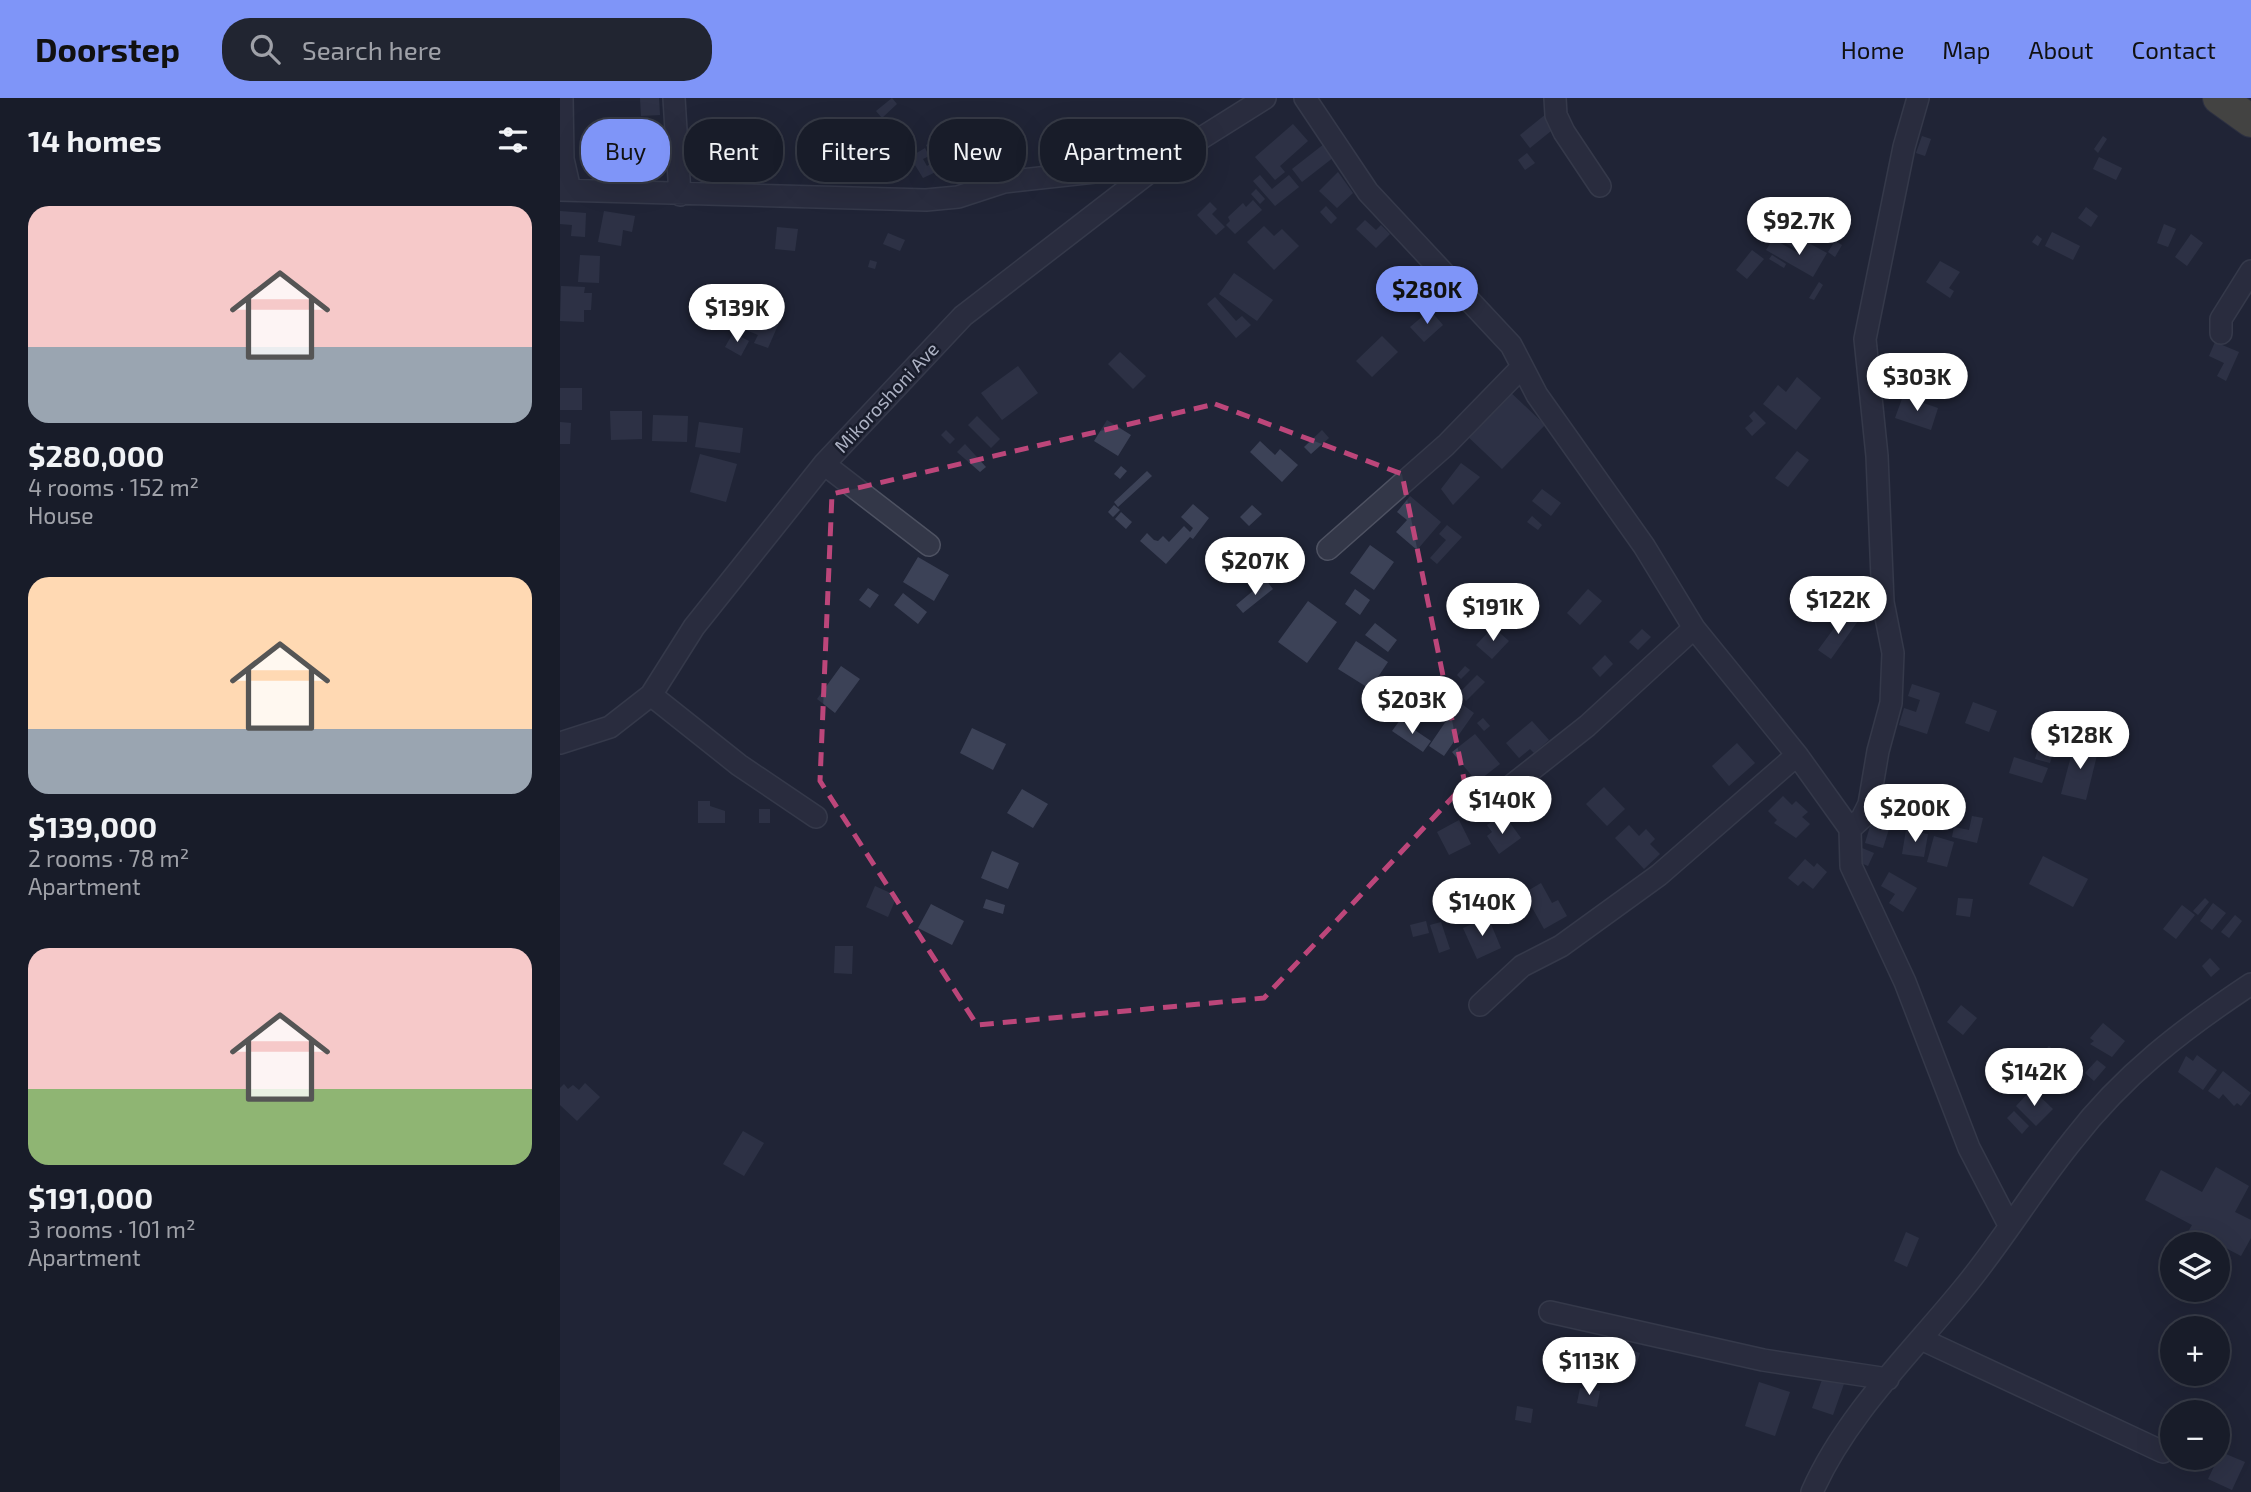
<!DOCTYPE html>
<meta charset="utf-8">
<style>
body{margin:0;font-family:"Exo 2",sans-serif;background:#212531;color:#f1f3f6;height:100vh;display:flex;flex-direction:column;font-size:26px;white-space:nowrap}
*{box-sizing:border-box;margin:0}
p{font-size:23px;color:#9fa1a8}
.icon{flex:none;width:38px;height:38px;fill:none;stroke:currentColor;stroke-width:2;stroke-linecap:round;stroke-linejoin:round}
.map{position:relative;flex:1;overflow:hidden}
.panel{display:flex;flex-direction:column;background:#181c29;width:560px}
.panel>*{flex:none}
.top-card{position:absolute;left:21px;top:21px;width:665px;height:63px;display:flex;gap:14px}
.tools{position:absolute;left:1600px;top:1134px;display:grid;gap:14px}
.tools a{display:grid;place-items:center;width:70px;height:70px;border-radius:50%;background:#181c29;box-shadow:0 7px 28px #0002,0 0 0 2px #363a46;font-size:35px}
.price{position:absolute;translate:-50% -60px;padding:0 16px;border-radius:24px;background:#fff;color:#222;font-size:23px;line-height:46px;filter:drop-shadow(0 2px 4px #0008)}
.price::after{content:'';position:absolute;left:50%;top:42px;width:21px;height:16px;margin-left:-10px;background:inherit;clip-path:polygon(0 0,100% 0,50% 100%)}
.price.selected{background:#7f95f8;color:#111}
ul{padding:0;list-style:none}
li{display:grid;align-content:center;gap:14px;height:371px;padding:0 28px}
li span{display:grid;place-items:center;height:217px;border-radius:21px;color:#555}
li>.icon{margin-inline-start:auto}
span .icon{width:126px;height:126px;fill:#fffc;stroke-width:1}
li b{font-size:30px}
h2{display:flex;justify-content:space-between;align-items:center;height:84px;padding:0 28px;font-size:30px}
.chip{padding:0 24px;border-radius:28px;background:#181c29;box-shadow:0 7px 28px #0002,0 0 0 2px #363a46;font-size:24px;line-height:63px}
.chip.selected{background:#7f95f8;color:#111}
header{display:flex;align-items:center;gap:42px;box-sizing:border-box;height:98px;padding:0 35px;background:#7f95f8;color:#111}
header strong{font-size:33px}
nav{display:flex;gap:38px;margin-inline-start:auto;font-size:24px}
.search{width:490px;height:63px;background:#212531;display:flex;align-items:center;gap:18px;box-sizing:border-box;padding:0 24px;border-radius:28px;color:#9fa1a8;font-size:26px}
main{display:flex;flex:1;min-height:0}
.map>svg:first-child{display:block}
.building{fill:#3c4257}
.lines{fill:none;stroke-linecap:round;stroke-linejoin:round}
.minor-casing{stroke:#4e5262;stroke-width:24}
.highway-casing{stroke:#3b3f4f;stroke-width:34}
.minor{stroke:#333748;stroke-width:21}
.highway{stroke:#6e6850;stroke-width:32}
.marked{fill:none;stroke:#bc467a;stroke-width:5;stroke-dasharray:14 9;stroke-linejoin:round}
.labels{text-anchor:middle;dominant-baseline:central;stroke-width:5;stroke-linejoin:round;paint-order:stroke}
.street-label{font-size:19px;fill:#adb2c4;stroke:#191d2c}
</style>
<header>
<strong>Doorstep</strong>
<div class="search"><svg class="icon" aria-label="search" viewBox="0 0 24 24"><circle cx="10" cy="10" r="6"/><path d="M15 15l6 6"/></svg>Search here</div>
<nav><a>Home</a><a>Map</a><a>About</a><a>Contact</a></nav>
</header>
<main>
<section class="panel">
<h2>14 homes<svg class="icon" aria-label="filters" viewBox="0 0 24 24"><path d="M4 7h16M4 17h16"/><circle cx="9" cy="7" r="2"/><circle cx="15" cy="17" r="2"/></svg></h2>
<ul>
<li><span style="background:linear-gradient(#f6c9c9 65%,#9aa5b1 0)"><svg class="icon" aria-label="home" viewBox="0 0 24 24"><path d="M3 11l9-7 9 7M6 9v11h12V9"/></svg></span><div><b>$280,000</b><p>4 rooms · 152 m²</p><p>House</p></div></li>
<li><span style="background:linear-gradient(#ffd9b3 70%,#9aa5b1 0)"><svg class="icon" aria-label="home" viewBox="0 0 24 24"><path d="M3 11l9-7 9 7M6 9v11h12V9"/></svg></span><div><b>$139,000</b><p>2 rooms · 78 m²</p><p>Apartment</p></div></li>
<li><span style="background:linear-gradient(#f6c9c9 65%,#8fb573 0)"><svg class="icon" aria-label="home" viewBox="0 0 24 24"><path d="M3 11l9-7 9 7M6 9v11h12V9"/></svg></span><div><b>$191,000</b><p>3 rooms · 101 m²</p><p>Apartment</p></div></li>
</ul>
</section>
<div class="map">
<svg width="1691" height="1394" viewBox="0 0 1691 1394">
<rect width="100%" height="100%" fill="#202537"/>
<path class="building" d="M80,0H99L100,17L81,18Z
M332,0L337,6L322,20L316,13Z
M986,16L996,29L970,50L960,37Z
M733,26L748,43L720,68L725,74L715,82L695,59Z
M157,32L159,51L132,54L130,36Z
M380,38L385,46L370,55L366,47Z
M1362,38L1371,41L1365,58L1356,55Z
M1543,38L1547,41L1538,55L1534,51Z
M184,40L197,41V47L205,48L207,72L181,70Z
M764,46L774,59L742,84L732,71Z
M45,48L71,50L70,76L43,74Z
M365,50L369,58L363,61L367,68L378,61L375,56L386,50L395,65L363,80L350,59Z
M967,55L975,65L965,72L958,62Z
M1539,59L1562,70L1556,82L1533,71Z
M778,74L793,95L777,110L759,93Z
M700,77L712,91L729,77L739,89L715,108L693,83Z
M696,91L705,101L700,106L691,96Z
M693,102L702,112L675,136L666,127L670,123L668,119L683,105L686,109Z
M1232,103L1262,122L1239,153L1211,136L1220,122L1244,137L1220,121Z
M650,104L657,111L652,116L665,129L656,137L637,117Z
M766,108L777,120L771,126L760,114Z
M1526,109L1538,118L1531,129L1518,120Z
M0,113L26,115L25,139L11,138L12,127L0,126Z
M44,113L75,118L72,134L63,132L61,148L38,144Z
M805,122L816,132L821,127L830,136L816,150L796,131Z
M1287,122L1292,125L1283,141L1277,138Z
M1604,126L1616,131L1608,149L1597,145Z
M704,128L714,138L722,131L739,148L714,172L687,144Z
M217,129L238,131L235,153L215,151Z
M1492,134L1520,148L1513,162L1485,148Z
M328,135L345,142L340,153L323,146Z
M1631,136L1643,145L1627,168L1615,159Z
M1477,137L1482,141L1478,148L1472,144Z
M1213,141L1240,156L1247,144L1267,155L1253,179L1206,152Z
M1275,143L1282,147L1275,159L1268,154Z
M1192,152L1204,161L1187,181L1176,172Z
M20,157L40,158L39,185L18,184Z
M1212,157L1226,166L1224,170L1209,161Z
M310,162L317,164L315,171L308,169Z
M1380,163L1400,174L1389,190L1394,193L1390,200L1366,184Z
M674,175L713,202L697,223L659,196Z
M1259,184L1263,187L1254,202L1249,200Z
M1,188L25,189L24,195H32L31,212H24V224L0,223Z
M655,199L676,223L682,218L691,227L676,240L647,206Z
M182,202L222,218L208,250L194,245L198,237L172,226Z
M870,212L883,227L864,244L850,229Z
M173,235L189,243L181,258L165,249Z
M822,238L838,254L812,279L796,263Z
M1655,244L1679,254L1666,283L1657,278L1664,265L1649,258Z
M560,254L586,278L573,291L548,266Z
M458,268L478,295L442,322L421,295Z
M1237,279L1261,300L1236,332L1203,306L1218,287L1226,294Z
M0,290H22V312H0Z
M947,291L985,327L942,371L904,335Z
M1343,298L1378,310L1371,332L1335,320Z
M50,313H82V341L51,342Z
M1194,313L1206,325L1192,338L1185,330L1193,323L1189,318Z
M93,317L128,318L127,344L92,343Z
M417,318L440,341L431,350L408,327Z
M547,322L571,337L558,358L534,343Z
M0,324L11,325L10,346H0Z
M139,324L183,330L180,355L135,349Z
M386,332L395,341L390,346L381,337Z
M762,332L769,340L751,356L744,349Z
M700,343L715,357L720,351L738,367L722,384L690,354Z
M405,346L426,369L420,374L397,354Z
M1237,353L1249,362L1228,389L1215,380Z
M140,356L177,366L166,404L130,394Z
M901,365L920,379L893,407L881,391Z
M561,368L567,373L560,381L554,376Z
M587,373L592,378L558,409L554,404Z
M982,391L1001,405L991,418L972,403Z
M850,398L881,424L857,452L836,434L847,422L837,414Z
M633,406L649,420L633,441L630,439L606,466L580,443L587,435L594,442L598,443L603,438L609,444L624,428L630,434L633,430L621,419Z
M554,407L560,412L553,419L548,414Z
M692,407L702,416L689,428L680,419Z
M561,414L572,424L566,431L555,421Z
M972,418L982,427L978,432L967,424Z
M887,427L902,439L877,466L870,460L886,442L879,436Z
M810,447L834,464L814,492L790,475Z
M358,459L389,477L374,503L343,484Z
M706,482L713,491L683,515L676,507Z
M308,490L319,497L310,510L299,502Z
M795,491L810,502L800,517L785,506Z
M1028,491L1042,503L1020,527L1007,515Z
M343,495L367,514L358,526L334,507Z
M748,503L777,524L747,565L718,544Z
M1286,514L1298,523L1271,561L1258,552Z
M815,525L837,542L828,554L805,537Z
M933,529L949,543L932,561L916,547Z
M1082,531L1091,539L1078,552L1069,544Z
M796,543L828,564L810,591L778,571Z
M1045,557L1053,566L1040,579L1032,570Z
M281,568L300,581L275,615L257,601Z
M905,568L910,572L901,581L897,577Z
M917,577L925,584L906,603L899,595Z
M1352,586L1380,595L1367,636L1339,627L1344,610L1356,614L1360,602L1348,598Z
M846,591L871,607L857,628L832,613Z
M899,604L914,615L884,658L869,648Z
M1413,604L1437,613L1429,634L1405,625Z
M923,620L930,628L924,633L917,625Z
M840,622L871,643L863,654L832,633Z
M972,623L989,642L974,655L970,651L959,660L946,645Z
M1485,627L1500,632L1490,665L1475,661Z
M412,630L446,646L433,672L400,655Z
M915,636L940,666L917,684L892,654Z
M1515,643L1539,649L1526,702L1501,696Z
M1177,645L1195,665L1169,688L1152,668Z
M1454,659L1488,670L1482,685L1449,675Z
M1044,689L1065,711L1047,728L1026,706Z
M462,691L488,706L473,730L447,715Z
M981,694L988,704L963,724L955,714Z
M1223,698L1232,707L1236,703L1248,714L1242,719L1250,726L1236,740L1214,725L1217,722L1208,713Z
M1387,698L1400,704L1390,728L1377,723Z
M138,703H150V708L165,713V725H138Z
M199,711H210V725H199Z
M1412,718L1423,720L1417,745L1392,739L1394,729L1409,732Z
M937,720L944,729L950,725L961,740L939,756L927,738L932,734L927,727Z
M899,722L911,746L889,757L877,734Z
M1311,725L1329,731L1323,750L1305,745Z
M1069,727L1079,738L1086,731L1095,741L1090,746L1100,756L1084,771L1055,740Z
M1346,732L1368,736L1364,759L1342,756Z
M1374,738L1394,744L1387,769L1367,764Z
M1302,750L1314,755L1308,768L1296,763Z
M432,753L459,765L448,791L421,780Z
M1483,758L1528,781L1513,809L1469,786Z
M1245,761L1254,769L1257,765L1267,774L1253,791L1243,783L1238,788L1228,780Z
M1329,774L1357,790L1343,814L1329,805L1335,796L1321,788Z
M981,785L992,805L998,802L1007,818L984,831L964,795Z
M315,788L337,798L328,819L306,809Z
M1398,800L1413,801L1410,819L1396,817Z
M1645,800L1649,804L1638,817L1633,813Z
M426,801L445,807L443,816L423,810Z
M1653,805L1666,815L1652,832L1640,823Z
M371,806L404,823L392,847L358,830Z
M1622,807L1635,817L1616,841L1603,831Z
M1675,817L1682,823L1669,840L1661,834Z
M928,819L941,850L917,861L903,830Z
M866,823L869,835L853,839L850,827Z
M881,824L890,851L879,855L870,827Z
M275,848H293L292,876L274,875Z
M1650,860L1660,871L1651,879L1642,868Z
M1401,907L1417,920L1403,937L1387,924Z
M1543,925L1565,943L1552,959L1530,946L1534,943L1530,940Z
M1489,948L1501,959L1494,966L1482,955Z
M1637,957L1657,972L1643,992L1618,974L1626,958L1633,963Z
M1537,962L1546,969L1534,983L1525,975Z
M1663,973L1691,995L1681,1008L1677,1005L1674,1008L1663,996L1659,1001L1648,993Z
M25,985L40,999L17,1023L0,1007V990L4,986L8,991L13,987L19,992Z
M1472,991L1493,1011L1476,1028L1456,1008Z
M1454,1013L1469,1028L1462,1036L1447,1020Z
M183,1033L204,1045L184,1078L163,1066Z
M1656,1069L1689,1088L1675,1114L1691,1122V1140L1681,1158L1658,1146H1621L1632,1127L1585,1102L1601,1072L1642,1094Z
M1346,1134L1359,1140L1347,1169L1334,1163Z
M1050,1246L1080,1255L1076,1268L1073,1267L1071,1273L1061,1269L1063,1265L1046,1260Z
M1264,1276L1285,1283L1273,1317L1252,1310Z
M1199,1284L1230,1294L1215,1338L1185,1328Z
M1020,1290L1040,1293L1037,1309L1017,1305Z
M1631,1300L1653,1314H1621Z
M957,1308L973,1311L971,1325L955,1322Z
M1661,1354L1685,1364L1672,1392L1648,1381Z"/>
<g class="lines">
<g class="minor-casing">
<path id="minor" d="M2,0L3,61L10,92
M114,0L120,97
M745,0L808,94L951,247L977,297L1084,448L1134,530L1237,657L1290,731L1291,768L1345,884L1409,1050L1449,1127
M995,0L996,17L1004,34L1040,88
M0,92L366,102L398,99L444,84L598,67
M1661,235V221L1691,173
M264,366L369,447
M768,451L886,347L961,270
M91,597L179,667L256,719
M0,645L50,629L91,597L134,529L264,366L403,218L600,66L705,0
M922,711L1027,628L1134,530
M1290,731L1302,720L1309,706L1318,653L1331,605L1333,555L1323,504L1317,358L1305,241L1344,49L1358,0
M920,907L962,868L1001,848L1099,777L1237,657
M990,1214L1203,1262L1328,1281
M1361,1241L1603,1354
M1252,1394C1286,1317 1350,1256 1403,1191C1442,1144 1474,1090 1513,1042C1563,977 1623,931 1691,886"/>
</g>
<g class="highway-casing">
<path id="highway" d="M1659,0L1691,23"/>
</g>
<use href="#minor" class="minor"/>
<use href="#highway" class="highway"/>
</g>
<path d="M0 0H1691V1394H0ZM655,306L842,376L905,686L704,900L417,927L260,683L272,396Z" fill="#202537" fill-opacity=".55" fill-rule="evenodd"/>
<path class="marked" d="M655,306L842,376L905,686L704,900L417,927L260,683L272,396Z"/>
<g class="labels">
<g class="street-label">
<text transform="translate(326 299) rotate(-47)">Mikoroshoni Ave</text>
</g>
</g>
</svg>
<div class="tools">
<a><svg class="icon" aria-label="layers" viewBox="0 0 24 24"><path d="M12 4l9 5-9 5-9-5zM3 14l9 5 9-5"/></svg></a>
<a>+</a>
<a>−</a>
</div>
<b class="price" style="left:1239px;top:159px">$92.7K</b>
<b class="price selected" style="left:867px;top:228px">$280K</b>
<b class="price" style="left:177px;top:246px">$139K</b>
<b class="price" style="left:1357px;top:315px">$303K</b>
<b class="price" style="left:695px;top:499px">$207K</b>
<b class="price" style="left:1278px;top:538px">$122K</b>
<b class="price" style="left:933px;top:545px">$191K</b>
<b class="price" style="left:852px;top:638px">$203K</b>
<b class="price" style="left:1520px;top:673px">$128K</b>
<b class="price" style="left:942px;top:738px">$140K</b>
<b class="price" style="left:1355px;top:746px">$200K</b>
<b class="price" style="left:922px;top:840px">$140K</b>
<b class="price" style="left:1474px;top:1010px">$142K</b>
<b class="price" style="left:1029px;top:1299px">$113K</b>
<div class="top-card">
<a class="chip selected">Buy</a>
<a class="chip">Rent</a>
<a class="chip">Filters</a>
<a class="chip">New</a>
<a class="chip">Apartment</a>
</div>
</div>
</main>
